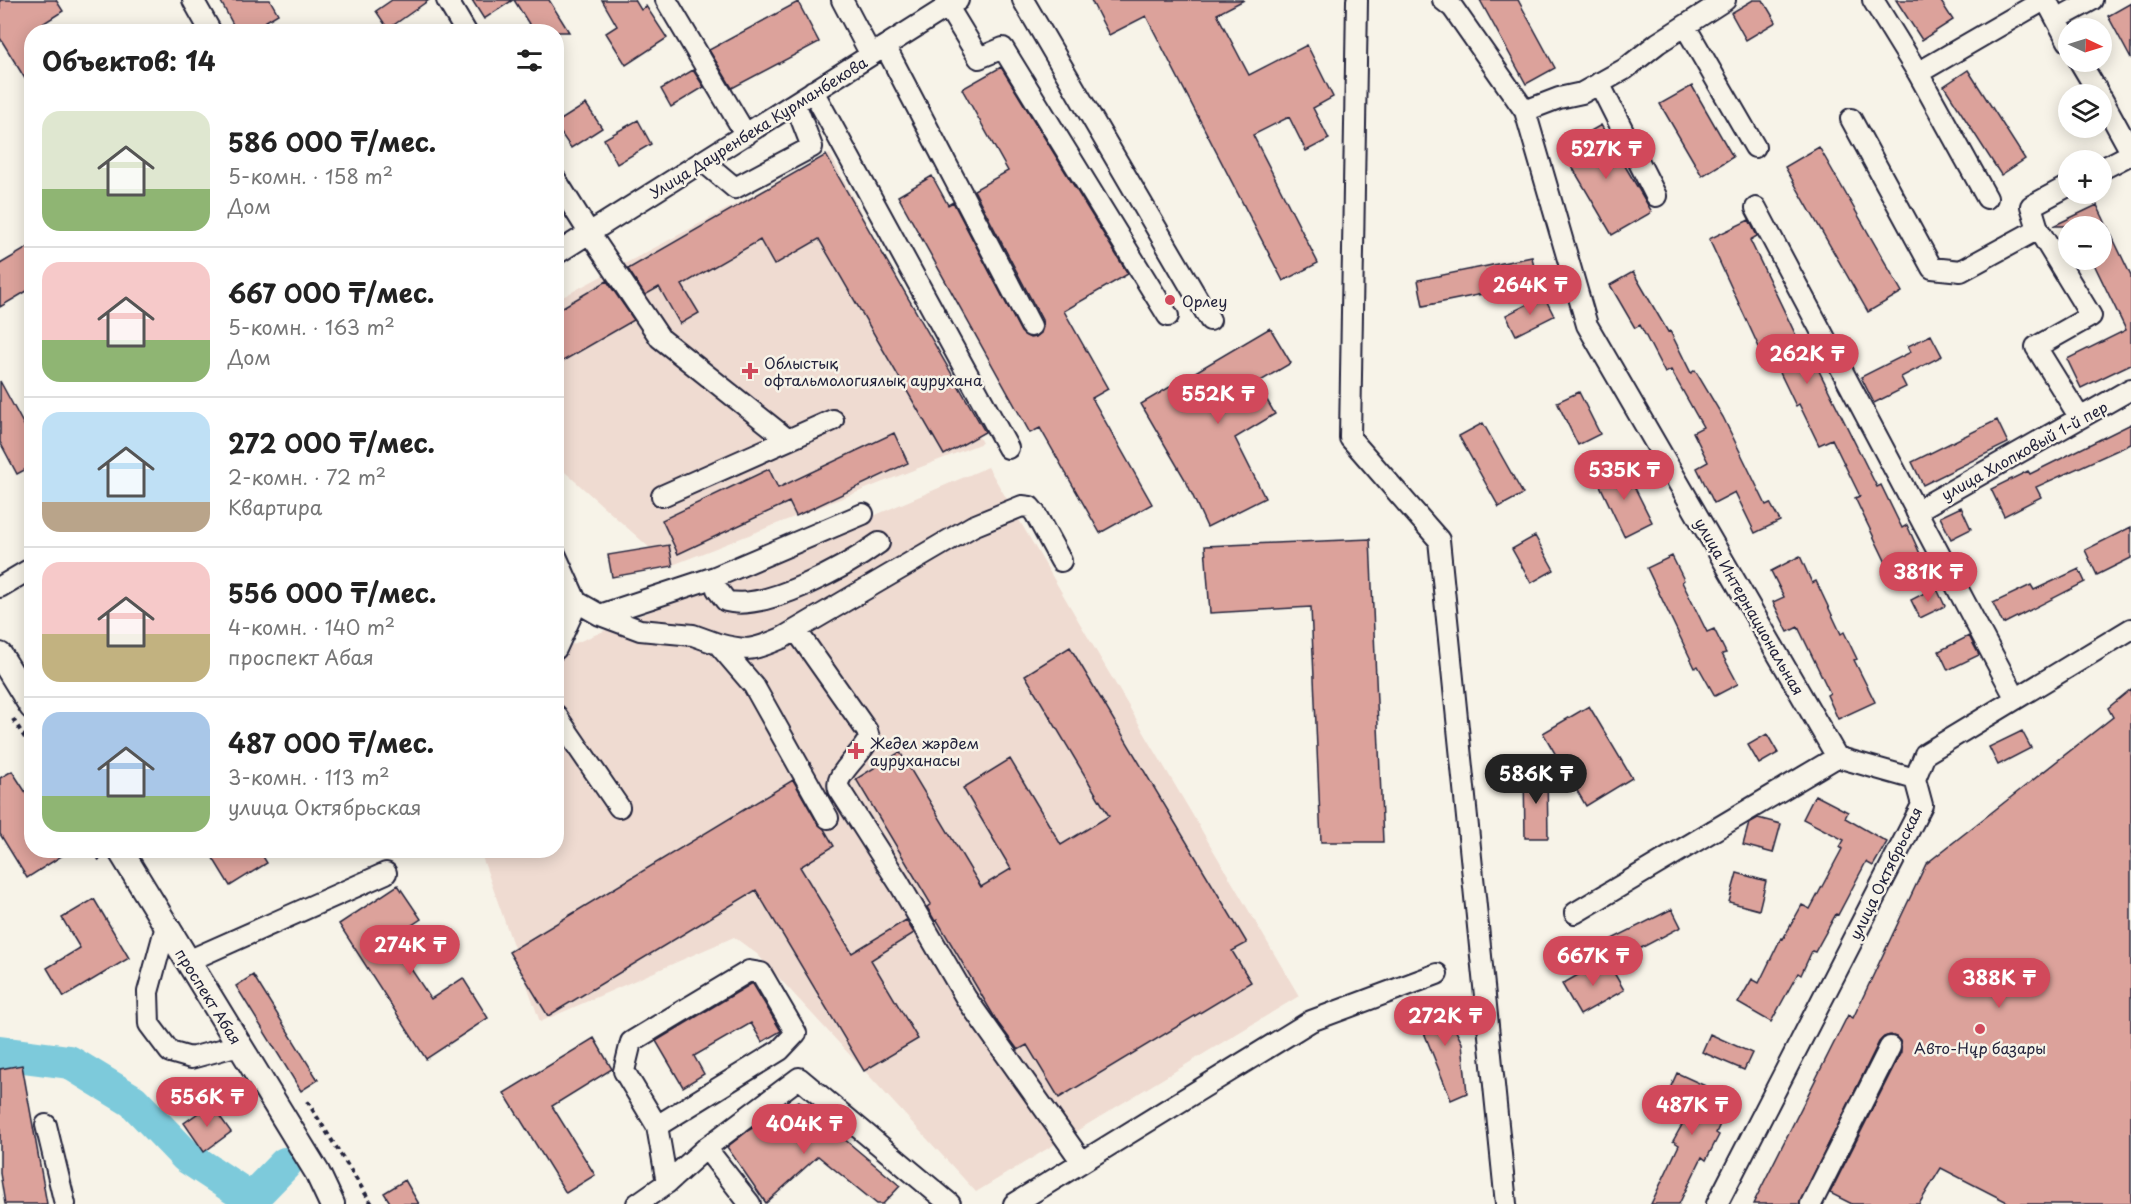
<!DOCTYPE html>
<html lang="ru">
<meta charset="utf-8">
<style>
body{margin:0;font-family:"Playpen Sans",sans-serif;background:#f6f6f6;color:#222;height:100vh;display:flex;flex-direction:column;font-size:22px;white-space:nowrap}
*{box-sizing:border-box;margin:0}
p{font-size:20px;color:#767676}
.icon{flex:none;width:33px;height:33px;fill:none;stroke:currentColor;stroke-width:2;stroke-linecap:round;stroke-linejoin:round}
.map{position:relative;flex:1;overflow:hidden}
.sheet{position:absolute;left:24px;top:24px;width:540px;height:834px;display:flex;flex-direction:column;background:#fff;border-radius:24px;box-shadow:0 3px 15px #0003}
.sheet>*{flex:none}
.needle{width:39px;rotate:94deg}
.tools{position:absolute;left:2058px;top:18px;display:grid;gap:12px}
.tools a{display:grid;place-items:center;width:54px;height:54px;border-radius:50%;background:#fff;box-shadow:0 3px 15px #0003;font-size:30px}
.price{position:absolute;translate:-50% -51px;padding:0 14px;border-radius:21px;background:#d1495b;color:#fff;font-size:20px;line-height:39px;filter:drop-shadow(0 2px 3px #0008)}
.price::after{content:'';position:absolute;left:50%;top:36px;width:18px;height:14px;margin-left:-9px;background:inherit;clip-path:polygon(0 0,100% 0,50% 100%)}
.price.on{background:#222;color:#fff}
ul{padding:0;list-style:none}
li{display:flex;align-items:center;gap:18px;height:150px;padding:0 18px}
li+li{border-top:2px solid #e0e0e0}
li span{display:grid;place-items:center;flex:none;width:168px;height:120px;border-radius:18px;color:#555}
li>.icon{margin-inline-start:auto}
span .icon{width:72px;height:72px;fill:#fffc;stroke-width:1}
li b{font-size:26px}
h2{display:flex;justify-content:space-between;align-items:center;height:72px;padding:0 18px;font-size:26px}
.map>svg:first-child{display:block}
.built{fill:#efdbd1}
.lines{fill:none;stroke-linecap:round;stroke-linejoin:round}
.river{stroke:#7dcadb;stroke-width:34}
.building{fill:#dca29b;stroke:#22223b;stroke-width:1.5}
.minor-casing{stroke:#22223b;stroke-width:24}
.major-casing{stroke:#22223b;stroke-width:28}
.path{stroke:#22223b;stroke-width:4;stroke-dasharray:4.5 4.5;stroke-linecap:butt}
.minor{stroke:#f7f3e8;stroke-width:20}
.major{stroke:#f7f3e8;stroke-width:24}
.poi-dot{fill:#d1495b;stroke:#f7f3e8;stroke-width:2}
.labels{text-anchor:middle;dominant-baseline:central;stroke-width:5;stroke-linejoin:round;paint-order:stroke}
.street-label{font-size:15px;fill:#22223b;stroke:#f7f3e8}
.poi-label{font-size:15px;fill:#22223b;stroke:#f7f3e8;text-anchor:start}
</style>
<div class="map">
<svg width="2131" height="1204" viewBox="0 0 2131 1204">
<rect width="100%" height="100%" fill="#f7f3e8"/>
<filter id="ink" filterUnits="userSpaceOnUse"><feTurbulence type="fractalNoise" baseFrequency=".0167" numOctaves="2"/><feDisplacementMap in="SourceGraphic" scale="12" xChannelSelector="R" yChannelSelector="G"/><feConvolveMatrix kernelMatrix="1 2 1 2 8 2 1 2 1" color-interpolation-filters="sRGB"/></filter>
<g filter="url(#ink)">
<path class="built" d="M830,154L982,443L670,566L557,465V300Z
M988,467L1299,996L976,1192L757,954L734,937L540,1022L480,851L556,850L557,651Z"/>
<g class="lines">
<path class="river" d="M0,1053L69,1062L133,1101L186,1156L251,1199L285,1164"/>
</g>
<path class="building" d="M0,0H56L63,11L44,23L49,32H32V90L0,38Z
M220,0H270L278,14L248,32H237Z
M392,0H429L388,29L376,11Z
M472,0H513L484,19Z
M514,0H549L569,32H534Z
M602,0H635L641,10L646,6L667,38L626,65L606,33L617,26Z
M1091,0H1244L1217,14L1249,75L1307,45L1333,97L1313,108L1329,139L1306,151L1289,117L1253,135L1318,263L1283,281L1146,16L1109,35Z
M1480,0H1518L1555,68L1526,84Z
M1753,0H1763L1776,22L1746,40L1731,13Z
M1896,0H1940L1953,20L1922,40Z
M798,2L819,42L732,88L709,50Z
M2131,3V59L2108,16Z
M1001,67L1128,274L1064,311L1108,389L1092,398L1152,504L1100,533L1040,428L1030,433L898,196L932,176L948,205L953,202L1021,332L1030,338L1036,337L1041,333L1043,327L1042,320L974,190L1008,171L962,89Z
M693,70L704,87L671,107L661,89Z
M1968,70L2025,159L2001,175L1944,86Z
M1692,86L1733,157L1702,176L1660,104Z
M586,104L602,128L571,148L556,126V123Z
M638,120L651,144L617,164L604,139Z
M1601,125L1652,212L1612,235L1561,148Z
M1819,147L1902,292L1868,312L1785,167Z
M826,155L985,432L944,455L819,239L774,265L760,240L682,285L699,313L680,324L659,287L645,295L628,269Z
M2097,205L2131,276V364L2081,388L2067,359L2126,330L2092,260H2102V226H2053Z
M1749,220L1757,236L1750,240L1804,352L1808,349L1877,487L1881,485L1902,528L1907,525L1921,556L1890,571L1855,498L1860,496L1832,439L1819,445L1799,404L1796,406L1771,354L1764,358L1709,239Z
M32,245V288L0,307V264Z
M1532,257L1537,283L1423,306L1418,280Z
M1633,272L1668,332L1670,331L1691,373L1695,370L1723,417L1766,505L1770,503L1780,521L1755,533L1735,492L1714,503L1697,468L1708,462L1693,432L1703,427L1671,370L1665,373L1640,325L1635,328L1610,285Z
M607,281L634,320L556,365V311Z
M1544,296L1554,316L1516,335L1506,315Z
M1270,328L1291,363L1257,383L1275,414L1235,438L1265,498L1207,527L1186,481L1141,404Z
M1931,335L1942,356L1901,377L1906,387L1874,403L1861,377L1911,352L1908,346Z
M0,381L32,440V466L17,474L0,442Z
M1579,392L1600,434L1578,445L1557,402Z
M1997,420L2008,443L1923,485L1912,462Z
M1483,423L1523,494L1499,507L1459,436Z
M2131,424V444L2036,487L2041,497L2004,516L1991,489L2028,471L2030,474Z
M894,433L908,463L796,516L789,502L678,554L662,520L769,469L778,488Z
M1624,466L1652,522L1624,536L1597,479Z
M1961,507L1971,529L1951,539L1940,517Z
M2131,527V558L2097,575L2085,550Z
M1535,536L1554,570L1531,583L1512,549Z
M1370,539L1383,842H1321L1311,607L1210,613L1205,546Z
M669,545L673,566L612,577L608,555Z
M1672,556L1684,580L1682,582L1707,632L1714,629L1726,653L1722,654L1738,684L1715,696L1698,666L1695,668L1647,568Z
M1800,556L1812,583L1816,581L1841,634L1844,632L1857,659L1854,660L1875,702L1838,719L1827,695L1830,693L1798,627L1788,632L1773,602L1784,597L1771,571Z
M2079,569L2085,582L2003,624L1993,603L2031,585L2034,590Z
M1936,587L1945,606L1920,618L1911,600Z
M1969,636L1979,655L1948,670L1939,651Z
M1070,647L1247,943L1232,951L1251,982L1059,1098L1027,1045L1018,1050L998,1023L937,920L935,921L927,907L931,904L856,779L900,752L981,887L1011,869L963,788L1010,759L1061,845L1109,816L1025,675Z
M2131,689V1204H2011L1941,1168L1919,1204H1852L1830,1193L1901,1052L1900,1041L1896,1037L1890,1035L1884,1037L1879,1042L1799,1204H1753L1848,1015L1853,1018L1926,864L2113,717L2108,708Z
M1589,706L1632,778L1586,806L1543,733Z
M2022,731L2031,748L1998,765L1989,747Z
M1767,734L1778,753L1759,764L1748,745Z
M12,771L32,802V850H71L27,878L0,834V778Z
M1524,772H1547L1548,838H1525Z
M793,780L818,824L824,829L834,846L800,867L852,953L906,920L914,933L871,960L918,1039L864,1071L756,890L548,1016L509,952Z
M1815,795L1848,812L1845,818L1887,842L1873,866L1866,862L1838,915L1836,914L1815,952L1812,951L1801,975L1798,973L1771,1022L1738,1003L1752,979L1759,983L1781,938L1783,939L1802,905L1810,909L1842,849L1840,847L1844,840L1803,819Z
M1758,818L1781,824L1773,853L1743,845L1749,823Z
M208,850H259L267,863L230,886Z
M1737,873L1766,881L1759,910L1729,902Z
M398,885L421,919L391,939L431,999L463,978L488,1018L426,1059L339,924Z
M94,899L129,958L64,997L47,968L80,948L62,918Z
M1672,909L1681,927L1622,958L1612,939Z
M1606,959L1624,990L1580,1015L1562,984Z
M253,975L318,1080L301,1091L236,986Z
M751,984H753L781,1031L762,1042L751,1023L694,1056L704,1074L683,1087L656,1041Z
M1440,1000L1462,1043L1467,1093L1451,1100L1415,1010Z
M1710,1034L1752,1053L1744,1070L1702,1052Z
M594,1038L612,1069L552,1106L595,1175L566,1193L504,1093Z
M22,1065L47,1204H5L0,1173V1069Z
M1677,1073L1732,1098L1716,1133L1719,1135L1706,1160L1702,1157L1679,1204H1651L1679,1145L1673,1141L1692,1107L1667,1095Z
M799,1101L900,1186L883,1204H877L818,1156L766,1203L727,1147L749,1130Z
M211,1104L231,1132L204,1152L184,1123Z
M405,1180L419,1204H391L384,1193Z"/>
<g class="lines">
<g class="minor-casing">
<path id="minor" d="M193,0L211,32
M447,0L466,32
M666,0L746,135
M842,0L871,55
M1023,0L1210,320
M1357,0L1350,438L1439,540L1506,1204
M1443,0L1453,8L1525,111L1587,325L1837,757L1915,779
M1873,0L1918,73
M2046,0L2068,41
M948,7L979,58L1003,48L1168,316
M2057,19L2092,0
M1685,26L1755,147
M885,46L1031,326
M2080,62L2099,94
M1599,83L1656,196
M813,91L1008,448
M2102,99L2131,152
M1525,111L1559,98L1582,93L1625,69L1658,43L1725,0
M1851,119L1932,268L1961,271L2038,229
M704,162L735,188L812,147L795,103
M2102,169L2131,154
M556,180L590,234L660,338L787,439
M2068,186L2031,206L2038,229L2091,316L2036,347L2080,418
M1987,198L1918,73L2044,0
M1756,208L2016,699
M556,254L958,0
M662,496L833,420
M1916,511L2131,389
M556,556L577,603L556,649
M715,577L717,589L726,601C765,612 847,566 879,543
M0,587L32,568
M556,590L600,615L640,630L693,635L718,644L754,686L828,818
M600,615L715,577L863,514
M796,630L867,731L869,738C863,754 833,775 839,789L899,883L966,998L1082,1162
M718,644C748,652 754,650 782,638L973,526L1022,506L1030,507L1035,513L1061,561
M556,715L619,807
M1575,913L1837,757
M166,926L148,992L149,1024L170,1052L191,1058L239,1045
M188,961L386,873
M46,1125L65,1204
M657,1126L780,1050L796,1033L761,973L749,971L631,1042L624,1071L657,1126L667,1183
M706,1148L750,1204
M637,1204L667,1183L706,1148L799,1078L950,1204
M1014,1204L1311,1021L1437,974
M1717,1204L1922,805L1915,779L1925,754L2131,629
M1811,1204L1890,1047"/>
</g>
<g class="major-casing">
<path id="major" d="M0,655L32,707
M120,850L317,1172L332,1204"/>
</g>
<path class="path" d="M13,719L32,749
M94,850L100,860
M307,1101L372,1204"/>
<use href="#minor" class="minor"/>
<use href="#major" class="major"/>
</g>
</g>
<g class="poi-dot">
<circle cx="1170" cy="300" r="6"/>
<path d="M747 362h6v6h6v6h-6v6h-6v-6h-6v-6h6z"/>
<path d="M853 742h6v6h6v6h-6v6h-6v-6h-6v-6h6z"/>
<circle cx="1980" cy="1029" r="6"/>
</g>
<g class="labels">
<g class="street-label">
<text transform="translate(758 127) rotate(-32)">Улица Дауренбека Курманбекова</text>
<text transform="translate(2024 450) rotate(-29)">улица Хлопковый 1-й пер</text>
<text transform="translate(1750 606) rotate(60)">улица Интернациональная</text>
<text transform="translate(1885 873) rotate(-64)">улица Октябрьская</text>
<text transform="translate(209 996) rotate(58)">проспект Абая</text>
</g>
<g class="poi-label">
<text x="1182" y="300">Орлеу</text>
<text x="764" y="362">Облыстық<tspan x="764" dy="17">офтальмологиялық аурухана</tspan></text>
<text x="870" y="742">Жедел жәрдем<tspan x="870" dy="17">ауруханасы</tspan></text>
<text x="1980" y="1047" text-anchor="middle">Авто-Нұр базары</text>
</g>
</g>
</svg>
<div class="tools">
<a><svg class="needle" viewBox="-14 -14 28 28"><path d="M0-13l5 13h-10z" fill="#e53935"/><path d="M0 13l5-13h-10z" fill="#767676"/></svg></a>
<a><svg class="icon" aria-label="layers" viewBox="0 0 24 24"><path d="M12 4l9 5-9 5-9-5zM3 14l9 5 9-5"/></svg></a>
<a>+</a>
<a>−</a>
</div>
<b class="price" style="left:1606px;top:180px">527K ₸</b>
<b class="price" style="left:1530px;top:316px">264K ₸</b>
<b class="price" style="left:1807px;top:385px">262K ₸</b>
<b class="price" style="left:1218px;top:425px">552K ₸</b>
<b class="price" style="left:1624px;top:501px">535K ₸</b>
<b class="price" style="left:1928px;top:603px">381K ₸</b>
<b class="price on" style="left:1536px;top:805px">586K ₸</b>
<b class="price" style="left:410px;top:976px">274K ₸</b>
<b class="price" style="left:1593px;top:987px">667K ₸</b>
<b class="price" style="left:1999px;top:1009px">388K ₸</b>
<b class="price" style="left:1445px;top:1047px">272K ₸</b>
<b class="price" style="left:207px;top:1128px">556K ₸</b>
<b class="price" style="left:1692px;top:1136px">487K ₸</b>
<b class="price" style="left:804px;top:1155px">404K ₸</b>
<section class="sheet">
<h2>Объектов: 14<svg class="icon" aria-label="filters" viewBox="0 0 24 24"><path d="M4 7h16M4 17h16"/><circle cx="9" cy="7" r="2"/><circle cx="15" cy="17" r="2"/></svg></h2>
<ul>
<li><span style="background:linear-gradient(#dfe7d0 65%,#8fb573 0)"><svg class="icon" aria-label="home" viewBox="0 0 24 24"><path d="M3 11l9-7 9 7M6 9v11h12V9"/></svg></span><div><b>586 000 ₸/мес.</b><p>5-комн. · 158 m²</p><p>Дом</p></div></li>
<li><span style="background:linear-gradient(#f6c9c9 65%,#8fb573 0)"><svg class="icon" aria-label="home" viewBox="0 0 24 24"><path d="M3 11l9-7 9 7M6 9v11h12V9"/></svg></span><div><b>667 000 ₸/мес.</b><p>5-комн. · 163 m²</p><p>Дом</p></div></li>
<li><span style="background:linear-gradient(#bfe0f5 75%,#b9a48a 0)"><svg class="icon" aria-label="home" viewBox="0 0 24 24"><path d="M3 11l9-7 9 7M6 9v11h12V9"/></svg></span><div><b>272 000 ₸/мес.</b><p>2-комн. · 72 m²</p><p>Квартира</p></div></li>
<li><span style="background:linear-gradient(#f6c9c9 60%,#c2b280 0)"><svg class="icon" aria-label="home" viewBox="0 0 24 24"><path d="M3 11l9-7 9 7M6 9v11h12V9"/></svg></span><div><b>556 000 ₸/мес.</b><p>4-комн. · 140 m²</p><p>проспект Абая</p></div></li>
<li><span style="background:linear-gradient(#a9c7e8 70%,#8fb573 0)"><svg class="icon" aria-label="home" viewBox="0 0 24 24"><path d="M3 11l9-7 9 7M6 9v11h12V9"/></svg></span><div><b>487 000 ₸/мес.</b><p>3-комн. · 113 m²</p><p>улица Октябрьская</p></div></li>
</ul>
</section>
</div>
